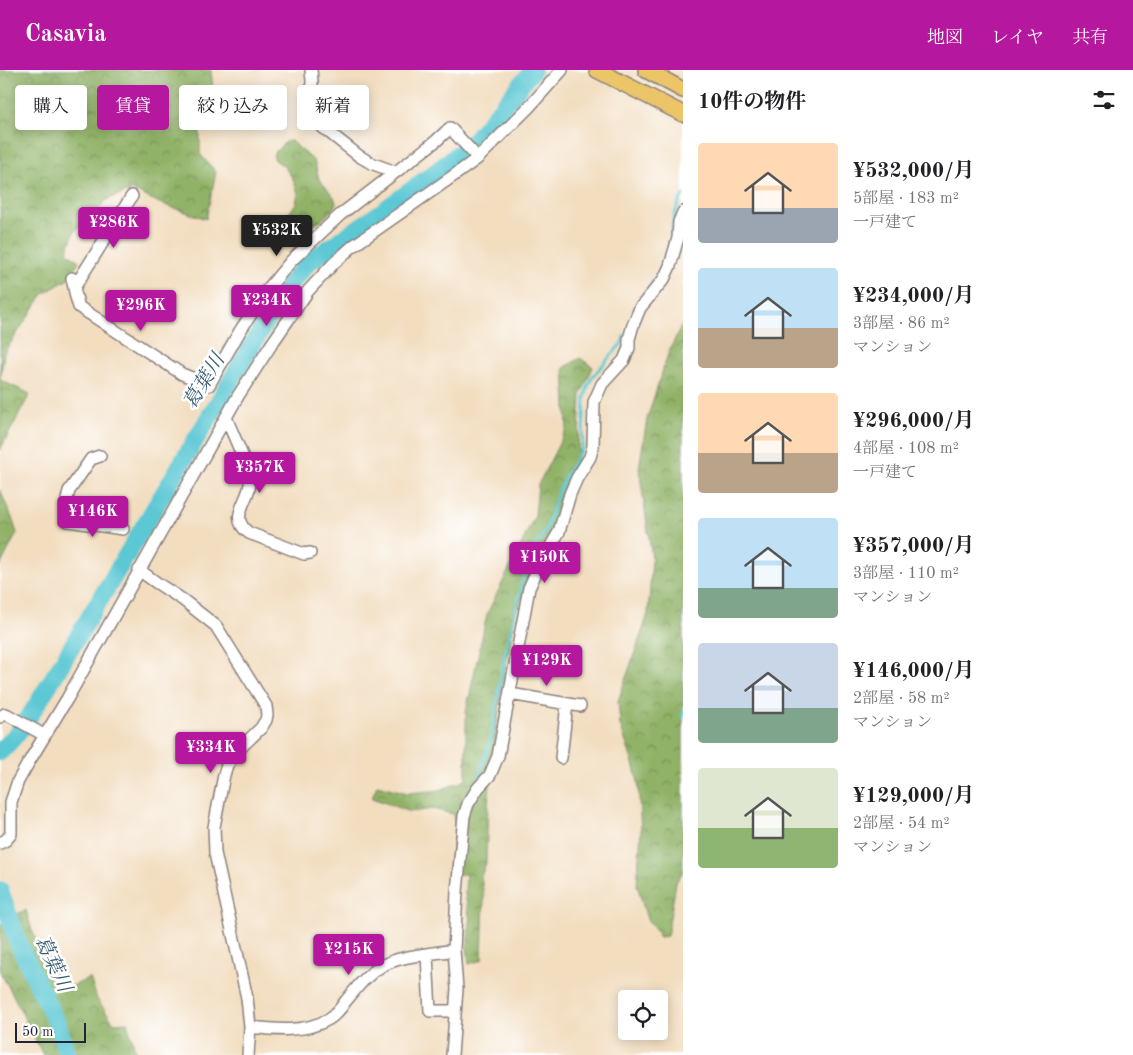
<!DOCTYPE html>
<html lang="ja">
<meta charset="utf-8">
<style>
body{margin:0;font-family:"Old Standard TT","Noto Serif JP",serif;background:#f2f2f2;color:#202124;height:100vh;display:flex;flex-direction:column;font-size:19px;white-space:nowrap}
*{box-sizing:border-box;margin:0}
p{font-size:16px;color:#757577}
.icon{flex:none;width:28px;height:28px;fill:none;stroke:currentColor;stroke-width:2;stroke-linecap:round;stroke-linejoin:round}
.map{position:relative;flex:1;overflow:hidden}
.details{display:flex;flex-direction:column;background:#fff;width:450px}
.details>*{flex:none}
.top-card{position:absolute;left:15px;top:15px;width:475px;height:45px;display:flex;gap:10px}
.tools{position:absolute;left:618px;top:920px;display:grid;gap:10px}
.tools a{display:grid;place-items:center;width:50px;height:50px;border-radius:5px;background:#fff;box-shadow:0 2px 12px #0003;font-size:25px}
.scale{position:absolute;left:15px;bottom:12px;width:71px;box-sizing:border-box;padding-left:5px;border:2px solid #22223b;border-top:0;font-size:14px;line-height:18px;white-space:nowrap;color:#22223b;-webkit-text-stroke:4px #fff;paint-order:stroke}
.price{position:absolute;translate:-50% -42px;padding:0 11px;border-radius:5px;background:#b5179e;color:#fff;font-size:16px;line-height:32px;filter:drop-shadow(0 1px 2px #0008)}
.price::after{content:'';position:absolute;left:50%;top:30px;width:15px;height:11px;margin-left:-8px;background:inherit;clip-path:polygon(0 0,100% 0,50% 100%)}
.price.current{background:#222;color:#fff}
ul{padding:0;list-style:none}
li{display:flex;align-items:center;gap:15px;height:125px;padding:0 15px}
li span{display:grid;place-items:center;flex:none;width:140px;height:100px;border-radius:5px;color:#555}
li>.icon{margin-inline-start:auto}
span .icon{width:60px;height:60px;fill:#fffc;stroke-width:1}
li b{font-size:21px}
h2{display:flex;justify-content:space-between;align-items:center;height:60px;padding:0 15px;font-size:21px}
.chip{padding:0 18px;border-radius:5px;background:#fff;box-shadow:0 2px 12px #0003;font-size:18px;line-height:45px}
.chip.current{background:#b5179e;color:#fff}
header{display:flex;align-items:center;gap:30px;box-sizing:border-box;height:70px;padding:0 25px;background:#b5179e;color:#fff}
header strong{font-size:24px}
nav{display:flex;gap:28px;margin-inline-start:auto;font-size:18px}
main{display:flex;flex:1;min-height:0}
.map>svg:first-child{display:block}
.forest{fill:url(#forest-crowns);stroke:#596a50}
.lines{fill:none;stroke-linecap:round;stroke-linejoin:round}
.stream{stroke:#5cc8d4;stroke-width:3}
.river{stroke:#5cc8d4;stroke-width:18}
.minor-casing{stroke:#8a807d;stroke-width:14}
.highway-casing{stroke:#8a807d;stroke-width:18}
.minor{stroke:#fff;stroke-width:11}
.highway{stroke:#ecc569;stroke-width:15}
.labels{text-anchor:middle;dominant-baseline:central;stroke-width:5;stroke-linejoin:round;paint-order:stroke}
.water-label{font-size:20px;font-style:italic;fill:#365c71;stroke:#fff}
</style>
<header>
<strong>Casavia</strong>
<nav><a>地図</a><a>レイヤ</a><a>共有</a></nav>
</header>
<main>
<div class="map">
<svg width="683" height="985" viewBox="0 0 683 985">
<defs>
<pattern id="forest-crowns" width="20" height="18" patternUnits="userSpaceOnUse" patternTransform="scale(1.25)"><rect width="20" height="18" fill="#90b266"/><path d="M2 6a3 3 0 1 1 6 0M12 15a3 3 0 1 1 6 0" fill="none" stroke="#759055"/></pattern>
</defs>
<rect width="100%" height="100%" fill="#fff"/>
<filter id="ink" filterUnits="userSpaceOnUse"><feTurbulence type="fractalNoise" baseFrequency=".02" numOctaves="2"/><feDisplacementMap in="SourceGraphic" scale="10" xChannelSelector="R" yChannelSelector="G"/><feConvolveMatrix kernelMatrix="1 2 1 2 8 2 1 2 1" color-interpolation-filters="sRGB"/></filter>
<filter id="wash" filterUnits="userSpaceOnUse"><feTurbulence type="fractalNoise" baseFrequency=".0096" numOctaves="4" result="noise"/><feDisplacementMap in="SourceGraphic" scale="20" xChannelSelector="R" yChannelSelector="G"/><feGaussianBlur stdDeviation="1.12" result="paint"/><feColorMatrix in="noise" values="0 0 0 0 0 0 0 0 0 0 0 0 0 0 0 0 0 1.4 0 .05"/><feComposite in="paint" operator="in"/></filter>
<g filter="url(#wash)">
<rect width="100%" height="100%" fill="#f2ddbf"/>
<path class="forest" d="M0,0H211L213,19L200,55V84L216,102L206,149L162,134L132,120L108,129L74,162L67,182L79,191L67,210L43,224L4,283L0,310L30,324L0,380Z
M291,71L314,91L319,109L334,127L336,133C331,145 316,155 305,159L299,154L289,153L288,145L296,133L298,123L293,109L284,96L275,90L273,84L285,72Z
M683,253V802L676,812L667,866L660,867L647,849L637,815L641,761L638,712L632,690L620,655L618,631L648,544L652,489L639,398L647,349L669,281Z
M580,288L593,297L581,324L577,398L552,460L516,542L502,616L488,733L486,793L481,806L484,828L482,890L469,894L467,878L470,850L465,824L466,804L448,805L456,758L453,744L433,739L410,742L372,728L377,715L408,723L440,720L466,710V642L487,544L535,446L538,415L567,358L564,298Z
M0,420L12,448L17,463L0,496Z
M26,840L32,861L48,891L68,918L90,908L97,929L114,953L127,952L136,983L145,985H43L12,923L0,902V856L4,850Z"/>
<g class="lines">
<path class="stream" d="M675,168L671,165C672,151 676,137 683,125
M644,224L659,204L666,183
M683,642V647
M479,706L491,668L505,584L528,488L546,460L557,425L566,405L582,378L585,327L588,316L593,306L622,273L624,266"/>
<path class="river" d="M0,682C22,662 37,634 53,608L287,217L309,192L380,143L433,104L472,73L533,0
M0,820L19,875L55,950L58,955L67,985"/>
</g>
</g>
<g filter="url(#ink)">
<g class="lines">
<g class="minor-casing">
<path id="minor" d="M311,0L312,11V43L316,52L359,86L371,93L395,102
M72,208L76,227L79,237L182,304L209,315L240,261L267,220L292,190L340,145L436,71L450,58L478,88
M74,218L132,126
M226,347C231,361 251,401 250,414C248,432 228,448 249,463L304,484L310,483
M100,386L91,389L69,421L67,429L69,449L68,451L123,459
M139,500L157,513L183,530L216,556L266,636L267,645L266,650L261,658L237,681L227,695L224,705L214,757L215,783L247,928L250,957L248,985
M510,624L580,636
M0,647L5,644L8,645L44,665
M561,688L567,634
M0,773L6,770L11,764V732L18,711L30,690L67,629L238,326L271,275L308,221L334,193L353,176L456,104L478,88L529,37L562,0
M427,885L430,941H455
M250,957C276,960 305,963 329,949C335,945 341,938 345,932C356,919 365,906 380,897C400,885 432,884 454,880
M452,985L457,919L454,880L457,822L464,746L468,734L478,718L490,705L498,686L529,518L539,496L559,462L570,424L577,408L590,387L593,376L594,332L602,314L624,290L629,278V269L633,255L640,238L664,209L670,196L678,168L679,152L683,142"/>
</g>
<g class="highway-casing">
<path id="highway" d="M597,0L683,44
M646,0L683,20"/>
</g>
<use href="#minor" class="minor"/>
<use href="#highway" class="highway"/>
</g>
</g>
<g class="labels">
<g class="water-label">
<text transform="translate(205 312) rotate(-59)">葛葉川</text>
<text transform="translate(52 894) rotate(65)">葛葉川</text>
</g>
</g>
</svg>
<div class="tools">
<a><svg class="icon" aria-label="locate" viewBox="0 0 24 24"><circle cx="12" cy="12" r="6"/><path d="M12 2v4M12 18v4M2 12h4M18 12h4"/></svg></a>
</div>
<div class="scale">50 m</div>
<b class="price" style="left:114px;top:179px">¥286K</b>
<b class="price current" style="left:277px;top:187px">¥532K</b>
<b class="price" style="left:267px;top:257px">¥234K</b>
<b class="price" style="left:141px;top:262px">¥296K</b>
<b class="price" style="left:260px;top:424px">¥357K</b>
<b class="price" style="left:93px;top:468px">¥146K</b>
<b class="price" style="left:545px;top:514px">¥150K</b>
<b class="price" style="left:547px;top:617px">¥129K</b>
<b class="price" style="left:211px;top:704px">¥334K</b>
<b class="price" style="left:349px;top:906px">¥215K</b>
<div class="top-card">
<a class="chip">購入</a>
<a class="chip current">賃貸</a>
<a class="chip">絞り込み</a>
<a class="chip">新着</a>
</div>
</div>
<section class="details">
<h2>10件の物件<svg class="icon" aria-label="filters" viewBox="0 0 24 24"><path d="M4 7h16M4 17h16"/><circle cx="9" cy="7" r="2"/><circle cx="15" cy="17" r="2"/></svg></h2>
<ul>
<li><span style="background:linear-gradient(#ffd9b3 65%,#9aa5b1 0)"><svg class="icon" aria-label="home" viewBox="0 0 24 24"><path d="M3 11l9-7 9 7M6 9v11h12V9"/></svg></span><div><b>¥532,000/月</b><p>5部屋 · 183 m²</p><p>一戸建て</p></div></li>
<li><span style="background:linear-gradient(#bfe0f5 60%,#b9a48a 0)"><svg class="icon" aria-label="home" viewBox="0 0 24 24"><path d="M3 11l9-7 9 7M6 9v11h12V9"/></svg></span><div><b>¥234,000/月</b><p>3部屋 · 86 m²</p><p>マンション</p></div></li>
<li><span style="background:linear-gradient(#ffd9b3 60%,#b9a48a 0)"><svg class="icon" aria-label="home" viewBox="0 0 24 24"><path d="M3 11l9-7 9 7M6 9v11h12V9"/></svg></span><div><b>¥296,000/月</b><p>4部屋 · 108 m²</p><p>一戸建て</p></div></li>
<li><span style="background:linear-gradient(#bfe0f5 70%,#7fa58c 0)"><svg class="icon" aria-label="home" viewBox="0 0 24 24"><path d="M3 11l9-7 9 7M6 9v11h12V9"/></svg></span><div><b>¥357,000/月</b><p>3部屋 · 110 m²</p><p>マンション</p></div></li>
<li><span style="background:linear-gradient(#c9d6e8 65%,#7fa58c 0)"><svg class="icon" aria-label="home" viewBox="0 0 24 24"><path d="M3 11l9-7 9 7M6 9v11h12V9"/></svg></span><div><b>¥146,000/月</b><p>2部屋 · 58 m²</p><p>マンション</p></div></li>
<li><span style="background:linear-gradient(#dfe7d0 60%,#8fb573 0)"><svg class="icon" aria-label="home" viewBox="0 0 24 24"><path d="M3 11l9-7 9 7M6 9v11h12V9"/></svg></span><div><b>¥129,000/月</b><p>2部屋 · 54 m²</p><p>マンション</p></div></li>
</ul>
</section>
</main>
